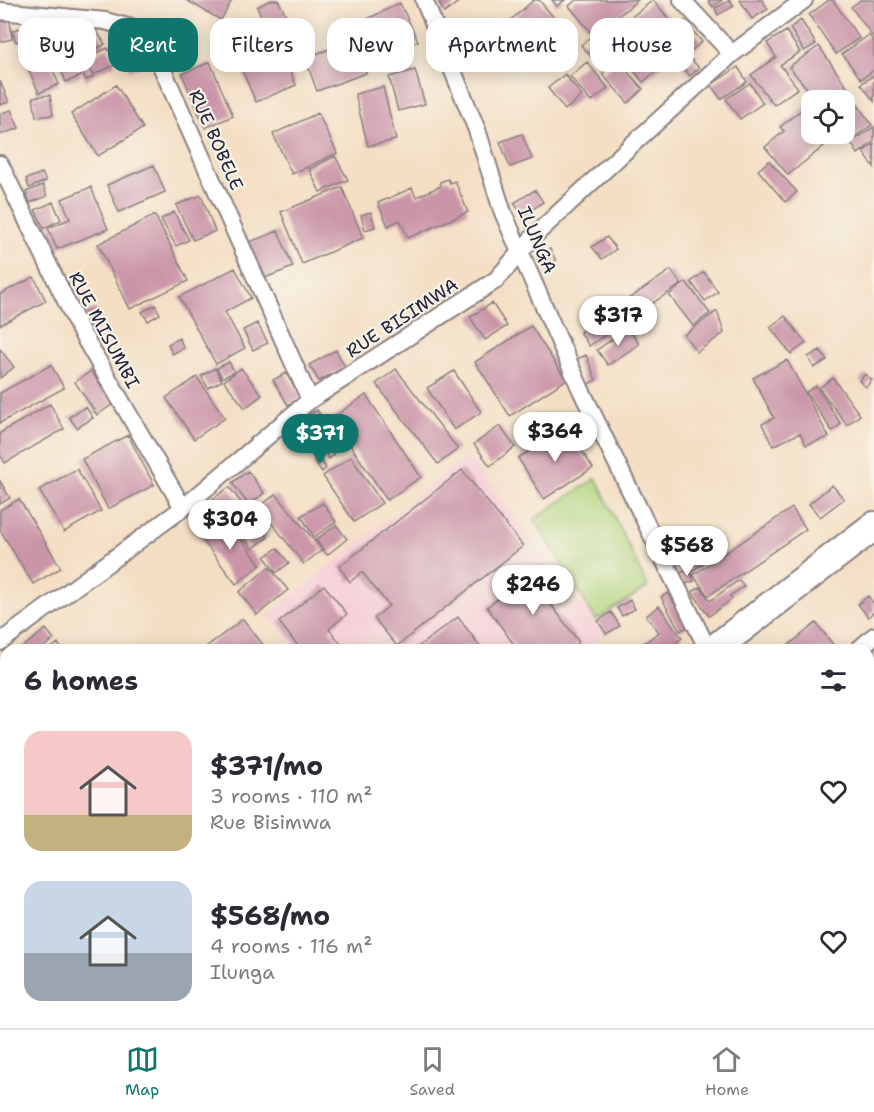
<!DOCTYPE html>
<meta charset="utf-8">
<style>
body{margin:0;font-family:"Shantell Sans",sans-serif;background:#f2f2f3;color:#2b2b33;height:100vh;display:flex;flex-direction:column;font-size:22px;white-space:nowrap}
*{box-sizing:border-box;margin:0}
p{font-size:20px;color:#7c7c81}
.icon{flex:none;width:33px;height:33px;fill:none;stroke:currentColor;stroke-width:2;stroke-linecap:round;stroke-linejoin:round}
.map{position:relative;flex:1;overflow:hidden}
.sheet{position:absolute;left:0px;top:644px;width:874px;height:386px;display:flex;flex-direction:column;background:#fff;border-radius:18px 18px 0 0;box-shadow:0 3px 15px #0003}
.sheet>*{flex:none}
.banner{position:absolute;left:18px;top:18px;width:838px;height:54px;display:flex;gap:12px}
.tools{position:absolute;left:801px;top:90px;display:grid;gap:12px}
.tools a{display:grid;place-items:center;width:54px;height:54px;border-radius:12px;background:#fff;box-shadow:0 3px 15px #0003;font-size:30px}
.price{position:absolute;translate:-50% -51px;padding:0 14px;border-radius:21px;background:#fff;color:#222;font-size:20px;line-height:39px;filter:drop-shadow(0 2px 3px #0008)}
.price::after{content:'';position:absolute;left:50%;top:36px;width:18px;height:14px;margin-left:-9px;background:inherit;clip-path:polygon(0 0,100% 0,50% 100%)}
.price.on{background:#0f766e;color:#fff}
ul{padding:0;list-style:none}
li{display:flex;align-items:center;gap:18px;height:150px;padding:0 24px}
li span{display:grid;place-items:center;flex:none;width:168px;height:120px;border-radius:18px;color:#555}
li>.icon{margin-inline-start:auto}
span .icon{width:72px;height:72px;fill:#fffc;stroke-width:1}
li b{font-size:26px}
h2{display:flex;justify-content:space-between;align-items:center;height:72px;padding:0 24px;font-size:26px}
.chip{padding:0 21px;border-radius:18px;background:#fff;box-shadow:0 3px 15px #0003;font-size:21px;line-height:54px}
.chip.on{background:#0f766e;color:#fff}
.tab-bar{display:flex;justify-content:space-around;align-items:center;height:84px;border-top:2px solid #e1e1e2;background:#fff;font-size:16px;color:#7c7c81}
.tab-bar a{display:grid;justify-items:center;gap:3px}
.tab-bar .on{color:#0f766e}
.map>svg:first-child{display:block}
.built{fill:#f6cfd7}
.green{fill:#b2d67f;stroke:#6a7c5d;stroke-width:1.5}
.building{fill:#ca95a9}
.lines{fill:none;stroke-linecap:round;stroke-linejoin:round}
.minor-casing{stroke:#8b8080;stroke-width:20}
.trunk-casing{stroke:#8b8080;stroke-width:32}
.minor{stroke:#fff;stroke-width:16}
.trunk{stroke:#fff;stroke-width:28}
.labels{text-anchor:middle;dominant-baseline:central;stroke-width:4.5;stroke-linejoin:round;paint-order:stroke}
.street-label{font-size:18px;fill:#22223b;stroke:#f7f3e8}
</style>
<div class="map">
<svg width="874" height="1028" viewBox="0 0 874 1028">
<rect width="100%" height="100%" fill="#f7f3e8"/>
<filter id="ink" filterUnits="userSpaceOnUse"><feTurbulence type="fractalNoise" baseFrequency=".0167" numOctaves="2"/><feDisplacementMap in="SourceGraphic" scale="12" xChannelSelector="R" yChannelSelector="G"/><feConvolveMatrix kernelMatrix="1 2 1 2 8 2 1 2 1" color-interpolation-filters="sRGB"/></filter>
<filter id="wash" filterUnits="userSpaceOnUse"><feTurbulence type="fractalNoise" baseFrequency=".008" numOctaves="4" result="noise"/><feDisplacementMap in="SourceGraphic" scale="24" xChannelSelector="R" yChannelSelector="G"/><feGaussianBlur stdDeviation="1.35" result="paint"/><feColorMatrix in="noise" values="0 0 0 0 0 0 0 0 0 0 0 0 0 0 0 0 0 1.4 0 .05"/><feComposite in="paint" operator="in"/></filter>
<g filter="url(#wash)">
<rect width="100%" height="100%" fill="#f4dfc5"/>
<path class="built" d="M468,456L605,635L586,649H296L268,615Z
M271,1023H296L300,1028H265Z"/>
<path class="green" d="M596,478L648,587L596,620L534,519Z"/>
<g id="blocks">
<path class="building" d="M186,0H232L221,20Z
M271,0H278L289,21L269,31L257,7Z
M438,0H461L444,13Z
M534,0H539L572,39L541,65L506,24Z
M552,0H565L557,6Z
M576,0H638L594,36L569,6Z
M653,0L674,25L658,38L665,47L659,58L664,65L643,82L623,57L640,43L624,23Z
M708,0H722L713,7Z
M730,0L734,6L718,15L715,8Z
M740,0H762L768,9L752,19Z
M829,0H833L859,38L836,54L809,15Z
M861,0H874V38L851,7Z
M400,3L418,41L390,54L382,38H376L367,19Z
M617,19L628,33L606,50L595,36Z
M10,20L12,39L0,42V22Z
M801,20L816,44L804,51L790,28Z
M685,21L702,42L679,61L661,39Z
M60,23L64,44L49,46L45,25Z
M19,28L23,39L16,42L12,31Z
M350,29L352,37L337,43L334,35Z
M96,30L105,44L87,55L79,41Z
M272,31L296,85L256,102L232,48Z
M786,31L800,52L780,65L798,88L774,105L751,75L776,57L767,43Z
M869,35L874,42V70L861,79L842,54Z
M375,37L382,48L369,56L365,41Z
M591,37L605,53L595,61L581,45Z
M354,40L366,73L317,91L305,58Z
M40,41L59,84L39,93L20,50Z
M69,46L81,76L66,82L54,51Z
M819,46L853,96L845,100H817L789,67Z
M108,48L115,65L93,75L85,58Z
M136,58L140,67L129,70L126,62Z
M691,59L699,68L690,76L682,66Z
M85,60L93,77L86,80L77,64Z
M617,60L643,89L628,103L602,74Z
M210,62L233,116L205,128L182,74Z
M587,62L608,88L591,102L570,76Z
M738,67L747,82L721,99L711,85Z
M415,70L425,104L398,111L389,77Z
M565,74L582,96L565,110L548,88Z
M874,75V101L861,84Z
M0,81L9,102L0,105Z
M750,83L763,103L740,119L726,99Z
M116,85L143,128L98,156L71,114Z
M383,87L396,140L368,146L355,94Z
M50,95L53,115L36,117L33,97Z
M812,101V134H822L829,142L788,175L765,147L784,131L780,127Z
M855,101L872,125L849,141L844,134V109Z
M11,110L19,128L0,135V114Z
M318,113L337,153L292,174L273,134Z
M874,127V141L858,154L851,142Z
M522,134L532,159L510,167L500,142Z
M874,144V167L863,152Z
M335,156L348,180L320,192L309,169Z
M769,161L797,192L785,202L758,170Z
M154,165L165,192L119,212L107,185Z
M42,173L46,181L29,188L26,179Z
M448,179L450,183L455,181L468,212L408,238L400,220L388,226L378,203L412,188L416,197L441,186L440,182Z
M43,185L47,196L30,203L26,192Z
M91,187L108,229L57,249L48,228L70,219L62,199Z
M342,187L363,238L302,264L281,212Z
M535,190L543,202L523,216L514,203Z
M201,195L215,231L193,240L176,205Z
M53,202L61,220L44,228L35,210Z
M174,212L189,240L176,246L161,219Z
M371,212L375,227L365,230L361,215Z
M155,215L188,281L130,309L98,244Z
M278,231L293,267L262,279L247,243Z
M607,237L616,249L602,259L592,247Z
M550,249L556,261L545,266L540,253Z
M235,268L251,298L225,312L245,348L216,364L179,297Z
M671,270L681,284L589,346L580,332Z
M704,272L718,292L705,301L691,282Z
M34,277L46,301L0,325V294Z
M686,282L710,313L693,326L669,295Z
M492,303L507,326L485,340L470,317Z
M155,305L160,314L148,321L142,312Z
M96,309L101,325L91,328L85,312Z
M717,311L724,333L697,352L684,335Z
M785,316L806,343L791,354L770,327Z
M257,323L268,343L253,350L243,330Z
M531,326L566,380L510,416L475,362Z
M628,328L639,344L608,365L597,350Z
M179,338L184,348L172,354L168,344Z
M0,349L14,367L0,378Z
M336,350L345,367L319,381L309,365Z
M820,350L827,360L814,368L808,357Z
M586,355L596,380L586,385L575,360Z
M787,360L829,437L806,445L800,433L773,446L762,424L774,418L753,378Z
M229,362L234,372L222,378L217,368Z
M51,365L64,388L0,423V393Z
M215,368L222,381L208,388L201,376Z
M241,368L262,395L245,408L224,381Z
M396,369L458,449L438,464L376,384Z
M91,371L113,404L97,415L75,382Z
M454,371L481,412L454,430L427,388Z
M286,373L301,398L288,405L273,380Z
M865,374L872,380L866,387L859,381Z
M197,377L225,418L194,439L166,398Z
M833,378L860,415L847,425L819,388Z
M816,386L841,424L832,431L806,392Z
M366,395L421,477L387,500L332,418Z
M50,404L64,429L5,463L0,454V433Z
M86,407L93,418L77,428L69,417Z
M317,410L329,428L314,437L302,419Z
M500,426L515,447L490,466L474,444Z
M567,428L593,468L544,499L518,458Z
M128,435L154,485L108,509L82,459Z
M330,449L334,455L329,459L325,453Z
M351,457L382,503L354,522L323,476Z
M319,458L326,468L322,472L314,461Z
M77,469L101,511L64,532L39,490Z
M462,470L523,546L397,646L374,618L389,606L362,572L350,582L339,567Z
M248,471L264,493L249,505L232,483Z
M0,481L10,498L0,504Z
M832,485L844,499L820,517L809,504Z
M229,487L268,537L252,549L213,499Z
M276,494L322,550L304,564L259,507Z
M19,499L61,568L33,584L0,530V510Z
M323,503L336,522L314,537L301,516Z
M792,508L806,529L708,596L693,575Z
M224,518L261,565L236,584L200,537Z
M336,525L347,539L327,555L316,540Z
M277,548L289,563L276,573L265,557Z
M695,550L703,564L692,571L683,557Z
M543,566L558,585L544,595L579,642L570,650H518L487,607Z
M269,567L288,590L257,615L239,592Z
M689,569L694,581L685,584L680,573Z
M739,580L744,586L730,596L732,599L709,616L692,592L700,587L710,601Z
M324,585L347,614L329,629L346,650H301L279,622Z
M668,593L688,627L680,631L661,597Z
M868,596L874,604V612L868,617L858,604Z
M630,600L635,609L622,616L617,608Z
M659,606L682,638L666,650H635L659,632L646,616Z
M611,612L620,626L606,634L598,621Z
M458,617L483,650H414Z
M243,619L264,646L260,650H202Z
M816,623L835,647L832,650H783Z
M46,629L54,639L40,650H19Z
M58,643L62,650H49Z
M874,643V665L868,657V650Z
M0,669L6,680V728L0,731Z
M868,692L874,699V716L868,709Z
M4,783L6,809L0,811V785Z
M868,850L874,857V881L868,874Z
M6,910V925L0,917Z
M6,963V989L0,980V968Z
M0,984L6,992V1006L0,1011Z
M874,1016V1028H860L868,1023Z
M22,1023H47L51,1028H14Z
M90,1023H124L116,1028H93Z
M154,1023H181L174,1028H158Z
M391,1023H396L399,1028H384Z
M485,1023H492L497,1028H480Z
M592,1023H616L619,1026L596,1028Z
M646,1023H681L675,1028H650Z
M717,1023H726L730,1028H711Z
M812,1023H822L826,1028H806Z"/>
</g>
</g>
<g filter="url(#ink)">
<use href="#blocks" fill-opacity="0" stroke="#8b8080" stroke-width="1.5"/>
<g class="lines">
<g class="minor-casing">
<path id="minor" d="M424,0L477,130L502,210L520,252L581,390L708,650
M682,0L732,54
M0,11L105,21L146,32L310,400
M0,164L80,330L183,508
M0,642L183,508L310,400L496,280L535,235L637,140L732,54L804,0
M858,650L874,636
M0,756L6,767
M868,911L874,917
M868,966L874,962
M147,1023L150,1028
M792,1028L798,1023"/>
</g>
<g class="trunk-casing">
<path id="trunk" d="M713,650L874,526
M243,1028L249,1023"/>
</g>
<use href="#minor" class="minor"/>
<use href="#trunk" class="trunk"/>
</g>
</g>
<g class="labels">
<g class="street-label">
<text transform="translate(216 140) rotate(66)">RUE BOBELE</text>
<text transform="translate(537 240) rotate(67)">ILUNGA</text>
<text transform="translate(402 318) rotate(-33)">RUE BISIMWA</text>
<text transform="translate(104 330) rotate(62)">RUE MISUMBI</text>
</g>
</g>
</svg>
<div class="tools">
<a><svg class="icon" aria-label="locate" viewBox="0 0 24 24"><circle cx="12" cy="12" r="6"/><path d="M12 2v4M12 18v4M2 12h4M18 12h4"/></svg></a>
</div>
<b class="price" style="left:618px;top:347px">$317</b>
<b class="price" style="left:555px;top:463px">$364</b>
<b class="price on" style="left:320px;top:465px">$371</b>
<b class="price" style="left:230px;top:551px">$304</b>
<b class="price" style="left:687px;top:577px">$568</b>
<b class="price" style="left:533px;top:616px">$246</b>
<div class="banner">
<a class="chip">Buy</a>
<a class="chip on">Rent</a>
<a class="chip">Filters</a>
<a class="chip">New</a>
<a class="chip">Apartment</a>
<a class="chip">House</a>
</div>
<section class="sheet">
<h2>6 homes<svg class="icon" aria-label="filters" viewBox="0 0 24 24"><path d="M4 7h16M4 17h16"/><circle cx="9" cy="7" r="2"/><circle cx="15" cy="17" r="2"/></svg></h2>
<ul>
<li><span style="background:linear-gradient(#f6c9c9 70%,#c2b280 0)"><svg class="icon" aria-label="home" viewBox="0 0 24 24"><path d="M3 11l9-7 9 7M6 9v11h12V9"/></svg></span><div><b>$371/mo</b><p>3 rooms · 110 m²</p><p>Rue Bisimwa</p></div><svg class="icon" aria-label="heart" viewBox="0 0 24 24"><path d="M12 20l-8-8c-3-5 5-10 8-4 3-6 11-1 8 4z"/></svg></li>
<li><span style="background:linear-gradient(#c9d6e8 60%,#9aa5b1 0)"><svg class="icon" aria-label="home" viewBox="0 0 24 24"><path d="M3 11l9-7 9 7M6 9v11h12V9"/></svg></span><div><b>$568/mo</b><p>4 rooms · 116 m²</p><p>Ilunga</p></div><svg class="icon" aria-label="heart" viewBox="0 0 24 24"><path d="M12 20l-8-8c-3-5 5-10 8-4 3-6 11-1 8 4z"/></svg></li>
</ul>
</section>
</div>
<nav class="tab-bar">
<a class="on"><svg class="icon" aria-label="map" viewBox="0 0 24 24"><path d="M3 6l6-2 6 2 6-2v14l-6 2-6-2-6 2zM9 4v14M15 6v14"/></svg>Map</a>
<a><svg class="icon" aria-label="saved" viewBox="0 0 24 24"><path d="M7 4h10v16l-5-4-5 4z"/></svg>Saved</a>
<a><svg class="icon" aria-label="home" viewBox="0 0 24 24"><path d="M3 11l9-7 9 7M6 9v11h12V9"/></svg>Home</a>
</nav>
